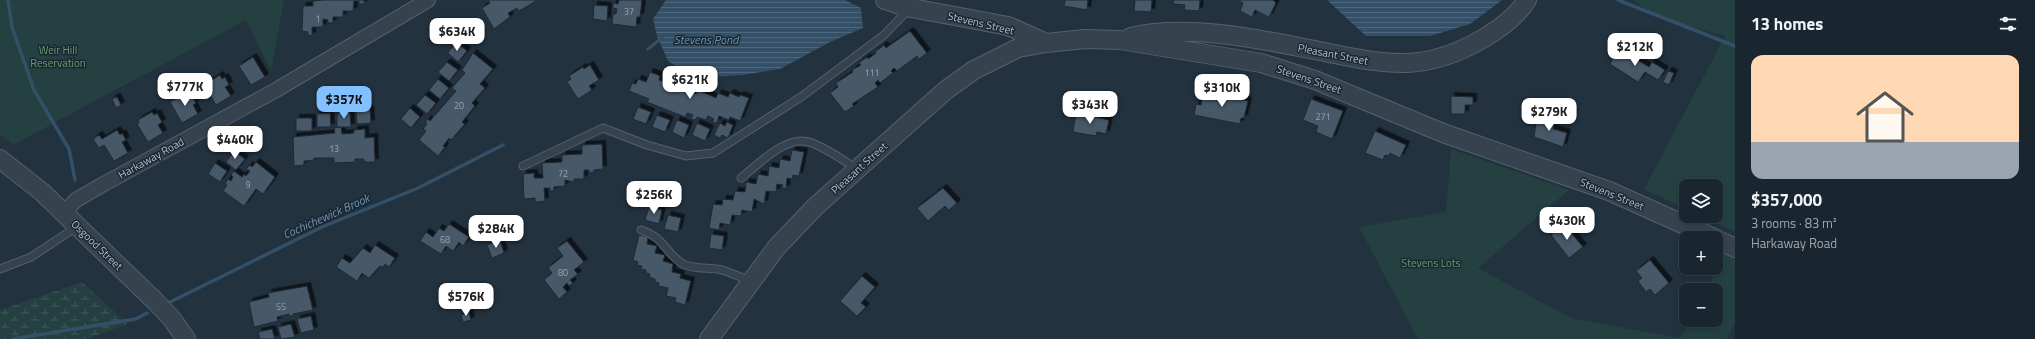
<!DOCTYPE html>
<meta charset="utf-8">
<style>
body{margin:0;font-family:"Titillium Web",sans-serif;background:#27323b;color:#f1f3f6;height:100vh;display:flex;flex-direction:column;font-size:15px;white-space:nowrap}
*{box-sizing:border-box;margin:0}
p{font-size:13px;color:#9fa5aa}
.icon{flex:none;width:22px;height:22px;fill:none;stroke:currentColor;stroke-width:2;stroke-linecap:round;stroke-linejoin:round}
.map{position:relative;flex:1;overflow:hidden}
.drawer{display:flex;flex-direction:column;background:#1a262f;width:300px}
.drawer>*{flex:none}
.buttons{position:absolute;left:1679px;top:179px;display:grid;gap:8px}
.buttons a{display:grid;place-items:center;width:44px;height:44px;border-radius:8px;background:#1a262f;box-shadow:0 2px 6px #0003,0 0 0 1px #38434b;font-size:20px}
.price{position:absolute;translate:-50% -34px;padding:0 9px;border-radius:8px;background:#fff;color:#222;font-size:13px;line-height:26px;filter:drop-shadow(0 1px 2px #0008)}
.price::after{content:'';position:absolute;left:50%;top:24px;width:12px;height:9px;margin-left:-6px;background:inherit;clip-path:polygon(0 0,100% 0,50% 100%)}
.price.current{background:#82c0ff;color:#111}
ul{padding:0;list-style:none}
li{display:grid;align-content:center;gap:8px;height:212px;padding:0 16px}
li+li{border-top:1px solid #38434b}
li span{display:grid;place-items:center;height:124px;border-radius:12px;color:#555}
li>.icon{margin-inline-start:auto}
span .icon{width:72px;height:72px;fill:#fffc;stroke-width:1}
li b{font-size:17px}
h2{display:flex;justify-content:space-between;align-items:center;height:48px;padding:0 16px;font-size:17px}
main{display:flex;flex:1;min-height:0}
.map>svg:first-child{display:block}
.green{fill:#244040}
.wetland{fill:url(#wetland-marsh)}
.water{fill:url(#water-rules)}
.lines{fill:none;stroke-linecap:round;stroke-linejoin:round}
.stream{stroke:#345068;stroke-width:3.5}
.building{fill:#475969;stroke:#1d2a36;filter:url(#shadow)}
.service-casing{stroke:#54616d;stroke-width:9}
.minor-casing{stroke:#54616d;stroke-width:16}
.tertiary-casing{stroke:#54616d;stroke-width:20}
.service{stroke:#36434f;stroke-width:7}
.minor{stroke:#36434f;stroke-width:14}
.tertiary{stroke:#36434f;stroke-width:18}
.labels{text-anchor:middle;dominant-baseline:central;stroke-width:3;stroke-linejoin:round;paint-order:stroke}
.number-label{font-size:9px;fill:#97a5b2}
.street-label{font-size:11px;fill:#b2beca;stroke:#1b2834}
.park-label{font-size:11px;fill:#679d6e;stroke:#1b2834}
.water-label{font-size:12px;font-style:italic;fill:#7093b0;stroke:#1b2834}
</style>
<main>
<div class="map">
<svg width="1735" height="339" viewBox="0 0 1735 339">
<defs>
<pattern id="wetland-marsh" width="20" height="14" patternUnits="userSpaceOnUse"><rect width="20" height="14" fill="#244040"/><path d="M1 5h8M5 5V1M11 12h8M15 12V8" fill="none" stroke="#415a5a"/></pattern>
<pattern id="water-rules" width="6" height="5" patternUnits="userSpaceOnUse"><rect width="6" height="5" fill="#345068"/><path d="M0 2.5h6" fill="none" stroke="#4f677c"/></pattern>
<filter id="shadow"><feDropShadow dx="3.5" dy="-3.5" stdDeviation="0" flood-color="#0009"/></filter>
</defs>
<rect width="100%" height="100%" fill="#22323f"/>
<path class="green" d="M0,0H284L271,71L246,20L13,145L0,134Z
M1634,0H1735V232L1701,216H1716V186H1686V209L1644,189L1725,36C1694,27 1658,22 1634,0Z
M1451,149L1569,190L1478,268L1571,318L1680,338L1690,320H1716V290H1706L1735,234V322L1727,339H1418L1359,227L1446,212Z"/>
<path class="wetland" d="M82,282L128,324L86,339H0V310Z"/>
<path class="water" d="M666,0H845L861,8L863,28L830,42L780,69L742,75L694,78L668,61L657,36L653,19Z
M1327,0H1502L1470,24L1430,36H1366Z"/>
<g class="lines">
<path class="stream" d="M8,0L12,27L34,90L69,149L75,180
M1618,0L1735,46
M648,49L663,37
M166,304L322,227L418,188L503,145
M13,339L136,319L147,313"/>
</g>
<path class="building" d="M323,0H364V4H359V1H354L353,11H343V17H333V23H328V20L323,19V27H312V36L308,35V32L302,31L303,6H313V1Z
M488,0H536V1L519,11L517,8L508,13L510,17L494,29L482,8L490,3Z
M619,0H642L640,17H637L636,27L612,24L613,14H616L617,9L613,8V3L618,4Z
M1065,0H1088L1087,10L1064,6Z
M1135,0H1152L1151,12L1134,11Z
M1174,0H1200L1199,11L1184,10L1185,5L1173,4Z
M1237,0H1273L1276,3L1269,17L1255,10L1252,17L1240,11L1243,3Z
M594,5L608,6L607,21L593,19Z
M910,31L927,53L919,59L917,56L897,71L894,68L891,71L893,73L880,83L878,80L875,83L878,87L852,104L854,106L845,112L830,93L838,87L836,83L853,72L852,70L861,65L859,63L867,57L868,59L876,53L875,52L884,45L886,48Z
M456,42L467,51L458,62L448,53Z
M1619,49L1649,67L1652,62L1665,70L1658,80L1645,72L1638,82L1610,64Z
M473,53L493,69L480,84L485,88L472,103L475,106L462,122L465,124L451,140L449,138L443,146L445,147L438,156L419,140L426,131L423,129L427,124L425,123L428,119L430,121L456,91L452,88L465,73L462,70Z
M253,57L265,77L251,85L239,66Z
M447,62L458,70L449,81L438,72Z
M590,65L599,80L589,86L592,90L578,99L567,82L571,79L569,76L583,67L584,69Z
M1668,71L1674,73L1669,85L1663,82Z
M650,72L660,76L659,80L696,94L698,90L716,98L718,93L728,97L730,93L739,97L740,95L749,98L740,121L730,117L729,120L719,116L717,123L712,122L714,119L708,116L706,120L697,117L695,120L691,119L693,115L687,113L685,117L647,102L649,99L629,91L632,83L636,84L638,79L646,82Z
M220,75L222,79L225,77L229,85L225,87L231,96L216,105L204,85Z
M438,79L449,88L440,99L429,90Z
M1203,92L1248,101L1244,118H1241L1240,124L1194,115L1196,104L1201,105Z
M186,93L188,97L191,95L196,103L193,105L198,114L182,123L170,102Z
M425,95L436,103L427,114L416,105Z
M1451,96L1473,97V105H1465V114H1451Z
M117,97L121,105L116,108L112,99Z
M1311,99L1343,111L1332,139L1316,132L1318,126L1303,120Z
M638,107L651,112L646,124L633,119Z
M410,108L420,117L411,128L401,119Z
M370,109L371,123L357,124L356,110Z
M152,112L154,115L157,113L162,122L158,125L163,133L148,142L137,124L139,123L138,120Z
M330,113L331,127H317V114Z
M337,113H350L351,127H337Z
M1076,113L1109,120L1106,134L1097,132L1096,136L1073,132Z
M657,115L670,120L665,132L652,127Z
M1537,116L1555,121L1553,129L1567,133L1563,147L1534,137Z
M296,118H312V131H296Z
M677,120L689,125L684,138L672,132Z
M727,122L733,125L728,138L722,135L720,138L714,135L720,123L725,126Z
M697,123L710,129L705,141L692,135Z
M341,127L342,134L354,133V130L365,129V138L374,137L375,162H364V159H355V162L334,163V158H314V160L304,161V165L294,166L293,137L335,133L334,128Z
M117,130L120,135L122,133L126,140L122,142L128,153L114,161L104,145L99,148L93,139L99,135L102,139Z
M1375,131L1406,145L1400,158L1390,153L1388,156L1385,155L1383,160L1365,153Z
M602,144L603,169L594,170V172L589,173V170H584V179H574V182L565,180V186L554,187V191H550V188H544L545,201L535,202V198L524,199L523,174L534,173V178H543L542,163L562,162V155L582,154V145Z
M792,150L804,152L799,176L793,175L792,179L787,178L786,189L782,188L783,185L777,184L776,192L766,191L764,204L754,199L752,212L742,210L741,216L732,215L730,225L720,223L719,230L709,228L713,204L722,205L723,199L733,200L735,191L745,192L746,182L756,184L758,174L768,176L769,166L779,168L780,159L790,161Z
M234,151L245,159L236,170L226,162Z
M256,162L275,177L263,194L256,189L244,206L223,191L227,185L225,184L228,179L231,181L233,177L231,175L234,171L242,177L244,174L246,176L250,171L246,169L250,165L252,167Z
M215,163L227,171L220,182L208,174Z
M943,188L957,203L949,210L945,206L928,221L917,208Z
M649,207L662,210L659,224L645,220Z
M668,215L681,218L678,232L664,229Z
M449,224L469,237L463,246L459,242L453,251L446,246L441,254L420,241L426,232L433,237L439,228L444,231Z
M1564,224L1583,247L1569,258L1551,235Z
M711,234L724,236L722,250L709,248Z
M639,235L648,237L647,244L657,246L655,253L665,255L663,261L673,264L672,272L681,274L680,278L691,281L685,305L675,302L676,298L666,296L668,288L658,286L659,283L655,282V279L649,277L650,274L646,273V270L641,269L642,266L637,265L638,262L633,260Z
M500,240L504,253L492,258L487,245Z
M567,241L584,262L574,270L578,274L570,280L573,283L569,286L567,283L563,287L567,292L559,299L544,280L552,273L548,268L563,256L557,248Z
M375,245L395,258L389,267L385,264L383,267L380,266L369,278L362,273L357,281L336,267L342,258L350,263L363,248L370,253Z
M1650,260L1669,283L1655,295L1650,289L1646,292L1638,281L1642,278L1636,271Z
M862,276L875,287L861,303L866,307L857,316L840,301Z
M307,286L313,310L293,314L294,316H290L289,314L277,317L278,321L254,327L249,302L269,297L268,293Z
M469,312L471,320L463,322L461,315Z
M311,316L314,330L301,333L297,319Z
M291,324L295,337L281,339L278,327Z
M272,329L275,339H260L258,332Z"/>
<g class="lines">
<g class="service-casing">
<path id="service" d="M523,166L603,128L647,145L686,156L713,153L801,97L884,35L909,9
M741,178C759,164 787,133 812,143C828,149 843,160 857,169
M641,230C664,237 665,253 683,264C695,270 710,267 722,270C732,273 742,278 751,281
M0,269L31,257L78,226"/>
</g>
<g class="minor-casing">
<path id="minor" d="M64,213L76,200L102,185L276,90L428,0"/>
</g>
<g class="tertiary-casing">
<path id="tertiary" d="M885,0L906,7L1008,26L1046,43L1085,39L1120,40L1261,63L1315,80L1443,133L1609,191L1714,238
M1131,37C1185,24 1255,38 1309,49C1378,62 1419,77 1484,38C1501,28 1517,16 1527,0
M0,159L42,192L156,302L172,319L186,339
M1716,239L1735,248
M709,339L776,248L816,206L946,90L974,70L1018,48L1046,43"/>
</g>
<use href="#service" class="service"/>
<use href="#minor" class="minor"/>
<use href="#tertiary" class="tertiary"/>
</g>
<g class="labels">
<g class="number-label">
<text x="629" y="11">37</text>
<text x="318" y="18">1</text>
<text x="872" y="72">111</text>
<text x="459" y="105">20</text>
<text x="1323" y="116">271</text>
<text x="334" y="148">13</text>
<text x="563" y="173">72</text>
<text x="248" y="184">9</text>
<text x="445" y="239">68</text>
<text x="563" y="272">80</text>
<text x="281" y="306">55</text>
</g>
<g class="street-label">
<text transform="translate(981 23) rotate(13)">Stevens Street</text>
<text transform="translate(1333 54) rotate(11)">Pleasant Street</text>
<text transform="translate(1309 79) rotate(19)">Stevens Street</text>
<text transform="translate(151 158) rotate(-29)">Harkaway Road</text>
<text transform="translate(859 168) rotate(-42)">Pleasant Street</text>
<text transform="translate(1612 194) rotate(22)">Stevens Street</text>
<text transform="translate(97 245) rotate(44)">Osgood Street</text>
</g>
<g class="park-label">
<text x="58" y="50">Weir Hill<tspan x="58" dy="13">Reservation</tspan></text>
<text x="1431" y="263">Stevens Lots</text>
</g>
<g class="water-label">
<text x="706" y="39">Stevens Pond</text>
<text transform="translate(326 216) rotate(-24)">Cochichewick Brook</text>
</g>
</g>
</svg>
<div class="buttons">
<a><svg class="icon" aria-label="layers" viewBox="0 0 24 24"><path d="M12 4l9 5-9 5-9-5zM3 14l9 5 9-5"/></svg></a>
<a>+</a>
<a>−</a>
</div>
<b class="price" style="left:457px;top:52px">$634K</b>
<b class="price" style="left:1635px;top:67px">$212K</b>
<b class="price" style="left:690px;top:100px">$621K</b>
<b class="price" style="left:185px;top:107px">$777K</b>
<b class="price" style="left:1222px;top:108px">$310K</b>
<b class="price current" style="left:344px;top:120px">$357K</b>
<b class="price" style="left:1090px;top:125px">$343K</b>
<b class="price" style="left:1549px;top:132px">$279K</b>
<b class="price" style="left:235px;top:160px">$440K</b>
<b class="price" style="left:654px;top:215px">$256K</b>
<b class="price" style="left:1567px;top:241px">$430K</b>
<b class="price" style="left:496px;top:249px">$284K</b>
<b class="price" style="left:466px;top:317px">$576K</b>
</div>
<section class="drawer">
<h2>13 homes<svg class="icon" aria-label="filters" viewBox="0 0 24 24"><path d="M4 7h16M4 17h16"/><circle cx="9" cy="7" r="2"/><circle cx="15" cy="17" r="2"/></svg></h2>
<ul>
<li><span style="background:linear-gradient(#ffd9b3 70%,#9aa5b1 0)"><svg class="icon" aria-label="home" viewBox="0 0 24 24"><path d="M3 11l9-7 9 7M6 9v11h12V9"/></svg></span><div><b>$357,000</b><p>3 rooms · 83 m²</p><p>Harkaway Road</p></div></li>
</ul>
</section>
</main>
